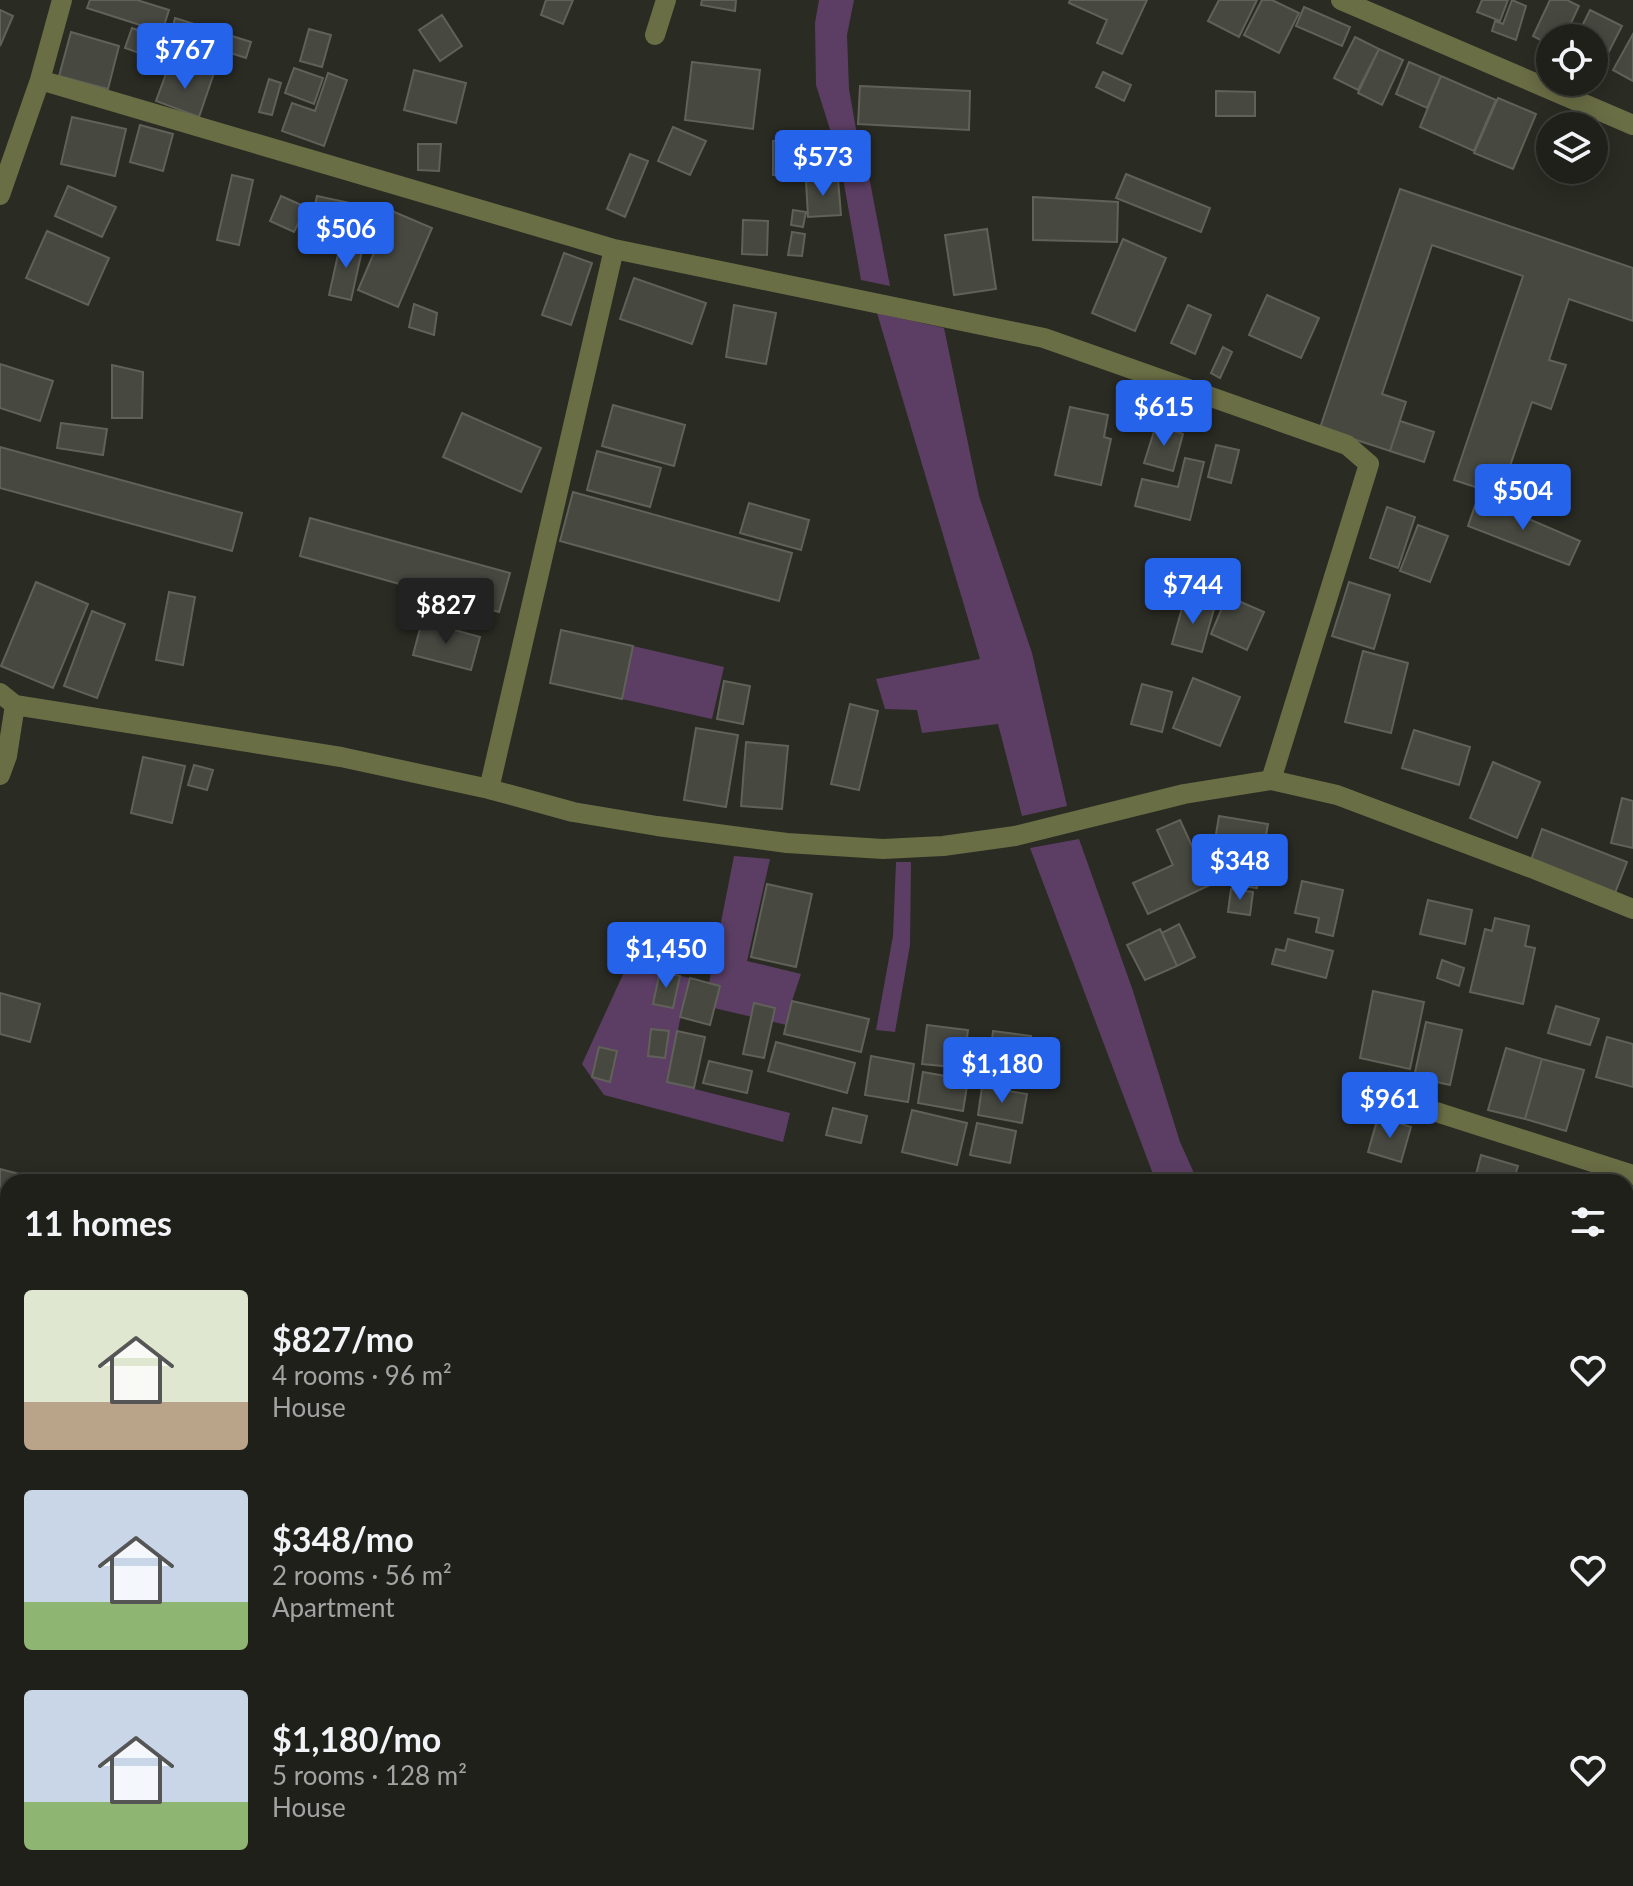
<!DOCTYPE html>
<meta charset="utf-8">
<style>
body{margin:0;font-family:Lato,sans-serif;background:#282823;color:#f1f3f6;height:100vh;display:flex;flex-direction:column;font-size:30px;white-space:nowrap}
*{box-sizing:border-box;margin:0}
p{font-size:26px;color:#a2a3a2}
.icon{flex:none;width:44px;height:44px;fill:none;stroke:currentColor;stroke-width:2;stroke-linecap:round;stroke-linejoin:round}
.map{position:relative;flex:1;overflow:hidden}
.side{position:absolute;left:0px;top:1174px;width:1634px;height:712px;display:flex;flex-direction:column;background:#20201a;border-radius:24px 24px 0 0;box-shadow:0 4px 20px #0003,0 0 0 2px #3d3e39}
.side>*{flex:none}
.buttons{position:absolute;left:1536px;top:24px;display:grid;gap:16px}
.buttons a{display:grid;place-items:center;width:72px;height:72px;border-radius:50%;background:#20201a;box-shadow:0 4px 20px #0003,0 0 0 2px #3d3e39;font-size:40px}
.price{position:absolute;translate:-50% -68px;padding:0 18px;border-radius:8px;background:#2563eb;color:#fff;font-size:26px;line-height:52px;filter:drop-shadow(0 2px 4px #0008)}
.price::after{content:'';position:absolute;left:50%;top:48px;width:24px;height:18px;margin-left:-12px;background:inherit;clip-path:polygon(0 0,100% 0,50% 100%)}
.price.current{background:#222;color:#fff}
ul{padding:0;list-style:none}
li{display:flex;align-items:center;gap:24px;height:200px;padding:0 24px}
li span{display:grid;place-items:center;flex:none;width:224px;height:160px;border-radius:8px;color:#555}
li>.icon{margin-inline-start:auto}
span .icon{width:96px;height:96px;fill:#fffc;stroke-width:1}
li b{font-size:34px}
h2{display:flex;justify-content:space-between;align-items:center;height:96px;padding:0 24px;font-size:34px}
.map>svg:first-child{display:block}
.green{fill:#5c3e64}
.building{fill:#474840;stroke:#606159;stroke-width:2}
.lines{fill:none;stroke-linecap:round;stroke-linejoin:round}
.service{stroke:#6a6e45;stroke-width:18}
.minor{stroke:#6a6e45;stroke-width:20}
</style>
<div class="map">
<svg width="1633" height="1886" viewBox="0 0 1633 1886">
<rect width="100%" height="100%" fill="#2a2b23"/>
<path class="green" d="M819,0H854L847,35L849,89L856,129L866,161L890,286L861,280L840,161L816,85L815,23Z
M877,313L944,328L979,496L1032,653L1067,806L1022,816L998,724L922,733L917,710L885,709L876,679L980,659Z
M633,646L724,667L712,719L622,699Z
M1079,839L1133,991L1180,1142L1198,1182H1156L1030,848Z
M734,856L770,859L747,961L801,974L792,1001L791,1026L684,1001L667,1082L790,1113L783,1142L604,1095L582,1064L625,970L626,962L709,983Z
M896,862H911L910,945L895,1032L876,1030L893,936Z
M1383,1878H1462L1461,1886H1386Z"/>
<path class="building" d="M90,0H137L169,10L162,32L87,8Z
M546,0H573L563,24L541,15Z
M702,0H736L735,11L701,5Z
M1070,0H1147L1122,54L1097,43L1107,20L1069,3Z
M1219,0H1257L1239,37L1208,21Z
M1262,0H1272L1299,13L1279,53L1244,35Z
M1482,0H1508L1500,21L1477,12Z
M1512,0L1526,6L1516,40L1492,31L1495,21L1503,24Z
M1550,0H1567L1579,6L1564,38H1550V45L1533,36Z
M1304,7L1350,27L1342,46L1296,26Z
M0,10L13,16L0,46Z
M1590,10L1622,26L1601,67L1594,64V38H1576Z
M442,15L462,46L440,61L419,30Z
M175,18L251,42L246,58L171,34Z
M132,28L174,43L167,63L125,48Z
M309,29L331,35L322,67L300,61Z
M71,32L119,46L108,89L59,76Z
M1633,34V81L1613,70Z
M1355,37L1379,49L1358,90L1334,78Z
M1379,49L1403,60L1382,105L1358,93Z
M692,62L760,70L753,129L685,120Z
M1409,62L1441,76L1427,108L1396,94Z
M294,68L323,78L314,104L285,93Z
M414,70L466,83L456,123L404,110Z
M167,71L214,73L199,117L156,101Z
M1103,72L1131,85L1124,101L1096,87Z
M328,73L347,80L324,146L282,131L292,103L315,111Z
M1441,76L1496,100L1474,151L1420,127Z
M269,79L281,83L272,115L259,112Z
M860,86L970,91L969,130L858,124Z
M1216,91L1255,92V116H1216Z
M1498,98L1536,114L1513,169L1474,153Z
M72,117L126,129L115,176L61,164Z
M140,125L173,134L163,171L130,162Z
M673,127L706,141L690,175L658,161Z
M773,141H818V175H773Z
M418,144H441L439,171L418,170Z
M630,154L648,161L625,217L607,209Z
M1126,174L1210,208L1201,232L1116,198Z
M232,175L253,180L239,245L217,240Z
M838,179L841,215L808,217L806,181Z
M68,186L116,207L102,237L55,216Z
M1400,189L1633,268V321L1569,299L1549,360L1566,365L1551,409L1532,402L1500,495L1454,480L1523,276L1432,245L1382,394L1406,402L1390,451L1320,428Z
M281,196L306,207L294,232L270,221Z
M317,196L364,206L356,238L310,228Z
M1033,197L1118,202L1117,242L1033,240Z
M793,210L806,212L803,227L791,225Z
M392,211L432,228L398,307L358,290Z
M743,220L768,221L767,255L742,254Z
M987,229L996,289L954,295L945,235Z
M47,231L109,258L88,305L26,278Z
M792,232L805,234L802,256L788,255Z
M1123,239L1166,258L1135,331L1092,313Z
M341,241L363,246L351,300L329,295Z
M564,253L592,263L571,325L542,315Z
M634,278L706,303L692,344L620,319Z
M1267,295L1319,318L1301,358L1249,335Z
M414,304L437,313L434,335L409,327Z
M734,305L776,313L766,364L726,357Z
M1188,305L1211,315L1195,354L1171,343Z
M1223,347L1232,352L1220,378L1211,373Z
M0,364L53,381L40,421L0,408Z
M112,365L143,372L142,418H112Z
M613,405L685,425L674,466L602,446Z
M1070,407L1108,415L1104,437L1111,439L1101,485L1055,475Z
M462,413L541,448L521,492L443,457Z
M1400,421L1434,432L1424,462L1390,451Z
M61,423L107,429L103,455L57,448Z
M1156,425L1183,434L1173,471L1144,463Z
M1216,445L1239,450L1231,483L1208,477Z
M0,447L242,513L232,551L0,488Z
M597,451L661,468L650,507L587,490Z
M1185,458L1204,462L1190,520L1135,506L1142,479L1178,487Z
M573,492L792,553L779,601L560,541Z
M1478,497L1580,541L1569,565L1468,526Z
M749,503L809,520L801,550L740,533Z
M1387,507L1415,517L1398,568L1370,558Z
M310,518L510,573L499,612L300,556Z
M1418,525L1448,536L1430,582L1400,571Z
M36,582L88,604L53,688L1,666Z
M1349,582L1390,595L1374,649L1332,636Z
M169,592L195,597L183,665L156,660Z
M1227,596L1264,612L1247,650L1211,634Z
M1184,601L1214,609L1202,652L1172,644Z
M92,611L125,624L97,698L64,686Z
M422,621L480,637L471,670L413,655Z
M561,630L633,646L622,699L550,683Z
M1363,651L1408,663L1391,733L1345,722Z
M1193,678L1240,697L1220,746L1173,728Z
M724,681L750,686L743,724L717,719Z
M1142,684L1172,692L1162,732L1131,724Z
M850,704L878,711L859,790L831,784Z
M696,728L738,735L726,807L684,800Z
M1414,730L1470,747L1459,785L1402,768Z
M746,742L788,746L782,809L741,806Z
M143,757L185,766L172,823L131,813Z
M1493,762L1540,782L1517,838L1470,818Z
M194,765L213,770L207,790L188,785Z
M1622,798L1633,801V848L1611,843Z
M1219,816L1268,824L1257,888L1224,883L1226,874L1210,871Z
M1180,820L1210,885L1148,914L1133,883L1173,865L1157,830Z
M1542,829L1627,862L1615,893L1531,860Z
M1302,881L1343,890L1333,936L1316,932L1319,918L1295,913Z
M767,884L812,894L796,967L751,957Z
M1231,889L1253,892L1250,915L1228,912Z
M1428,900L1472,910L1465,944L1420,934Z
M1495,918L1529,926L1525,946L1535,948L1523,1004L1470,992L1485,929L1492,931Z
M1179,924L1195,957L1177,966L1162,933Z
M1160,929L1177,966L1145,980L1127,945Z
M1288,939L1333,951L1326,978L1272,964L1276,949L1285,951Z
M1442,960L1464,968L1459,986L1437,978Z
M660,971L680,976L673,1008L653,1004Z
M690,978L720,986L710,1025L680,1017Z
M1373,991L1424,1002L1410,1069L1360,1058Z
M0,993L40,1004L30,1042L0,1034Z
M792,1001L869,1019L861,1052L784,1034Z
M754,1003L775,1008L764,1058L743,1054Z
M1556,1006L1599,1019L1590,1045L1548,1033Z
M1426,1022L1462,1030L1450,1085L1414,1077Z
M927,1025L968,1030L963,1068L922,1064Z
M651,1029L669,1031L665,1058L648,1056Z
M677,1031L705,1037L694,1088L667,1082Z
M993,1031L1031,1036L1025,1086L987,1081Z
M1607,1037L1633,1044V1087L1596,1077Z
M776,1042L855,1063L847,1093L768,1071Z
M599,1047L617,1051L610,1082L592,1077Z
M1506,1048L1542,1059L1525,1119L1488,1110Z
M871,1056L914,1064L908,1102L865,1095Z
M1542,1059L1584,1070L1566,1131L1525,1119Z
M709,1061L752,1071L747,1093L703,1083Z
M923,1072L968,1080L963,1111L918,1103Z
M982,1087L1027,1094L1022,1123L978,1115Z
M833,1108L867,1116L861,1143L826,1135Z
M912,1110L967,1123L957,1165L902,1152Z
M1378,1117L1411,1127L1401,1162L1368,1152Z
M977,1123L1016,1131L1010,1163L970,1155Z
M1481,1155L1518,1166L1513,1182H1474Z
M0,1169L50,1182H8V1215L0,1213Z
M1626,1202L1633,1204V1246L1628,1261H1626Z
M1633,1412V1435L1626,1433Z
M0,1593L8,1595V1647L0,1645Z
M8,1758V1820L0,1817V1779Z
M0,1870L7,1872L2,1886H0Z
M198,1878H235L232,1886H223Z
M1473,1878H1525L1522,1886H1474L1471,1885Z"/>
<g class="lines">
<path class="service" d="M0,1833L8,1836
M145,1878L167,1886
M257,1886L260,1878"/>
<path class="minor" d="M1341,0L1633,125
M655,35L666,0
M40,80L614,249L489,789
M0,195L40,80L62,0
M614,249L1044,338L1347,445L1369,464L1271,780
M0,693L15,705L341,757L489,789L573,812L657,826L787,843L883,849L943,846L1015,836L1184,794L1271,780L1337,795L1534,869L1633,909
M0,775L7,756L15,705
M1352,1085L1633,1175
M1626,1489L1633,1491
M1626,1763L1633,1709
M1610,1886L1611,1878"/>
</g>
</svg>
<div class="buttons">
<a><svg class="icon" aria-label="locate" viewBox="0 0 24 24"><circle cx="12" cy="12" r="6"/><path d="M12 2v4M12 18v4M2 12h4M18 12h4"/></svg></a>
<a><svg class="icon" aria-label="layers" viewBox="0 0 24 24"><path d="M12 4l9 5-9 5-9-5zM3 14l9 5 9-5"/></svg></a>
</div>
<b class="price" style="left:185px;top:91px">$767</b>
<b class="price" style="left:823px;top:198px">$573</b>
<b class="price" style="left:346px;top:270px">$506</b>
<b class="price" style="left:1164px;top:448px">$615</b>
<b class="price" style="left:1523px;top:532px">$504</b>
<b class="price" style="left:1193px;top:626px">$744</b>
<b class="price current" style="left:446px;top:646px">$827</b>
<b class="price" style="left:1240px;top:902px">$348</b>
<b class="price" style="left:666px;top:990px">$1,450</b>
<b class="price" style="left:1002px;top:1105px">$1,180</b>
<b class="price" style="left:1390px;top:1140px">$961</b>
<section class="side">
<h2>11 homes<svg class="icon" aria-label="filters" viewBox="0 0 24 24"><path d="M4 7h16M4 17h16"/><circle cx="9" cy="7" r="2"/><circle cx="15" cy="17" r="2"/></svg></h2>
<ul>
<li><span style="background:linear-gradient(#dfe7d0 70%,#b9a48a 0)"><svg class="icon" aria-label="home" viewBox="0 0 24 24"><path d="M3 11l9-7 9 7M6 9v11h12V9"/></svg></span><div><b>$827/mo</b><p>4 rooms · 96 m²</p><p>House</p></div><svg class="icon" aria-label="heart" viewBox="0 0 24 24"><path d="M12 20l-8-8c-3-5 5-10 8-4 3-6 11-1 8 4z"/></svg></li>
<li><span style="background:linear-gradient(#c9d6e8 70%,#8fb573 0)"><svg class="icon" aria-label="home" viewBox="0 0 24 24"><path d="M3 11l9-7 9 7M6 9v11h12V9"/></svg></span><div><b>$348/mo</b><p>2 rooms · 56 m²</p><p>Apartment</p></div><svg class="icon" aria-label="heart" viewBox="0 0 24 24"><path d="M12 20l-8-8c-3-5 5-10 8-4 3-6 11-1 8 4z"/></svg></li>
<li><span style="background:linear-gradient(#c9d6e8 70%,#8fb573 0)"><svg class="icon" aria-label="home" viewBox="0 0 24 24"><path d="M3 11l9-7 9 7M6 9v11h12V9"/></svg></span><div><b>$1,180/mo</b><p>5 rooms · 128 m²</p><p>House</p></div><svg class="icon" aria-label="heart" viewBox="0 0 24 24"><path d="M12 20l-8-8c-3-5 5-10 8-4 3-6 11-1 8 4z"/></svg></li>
</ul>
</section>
</div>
